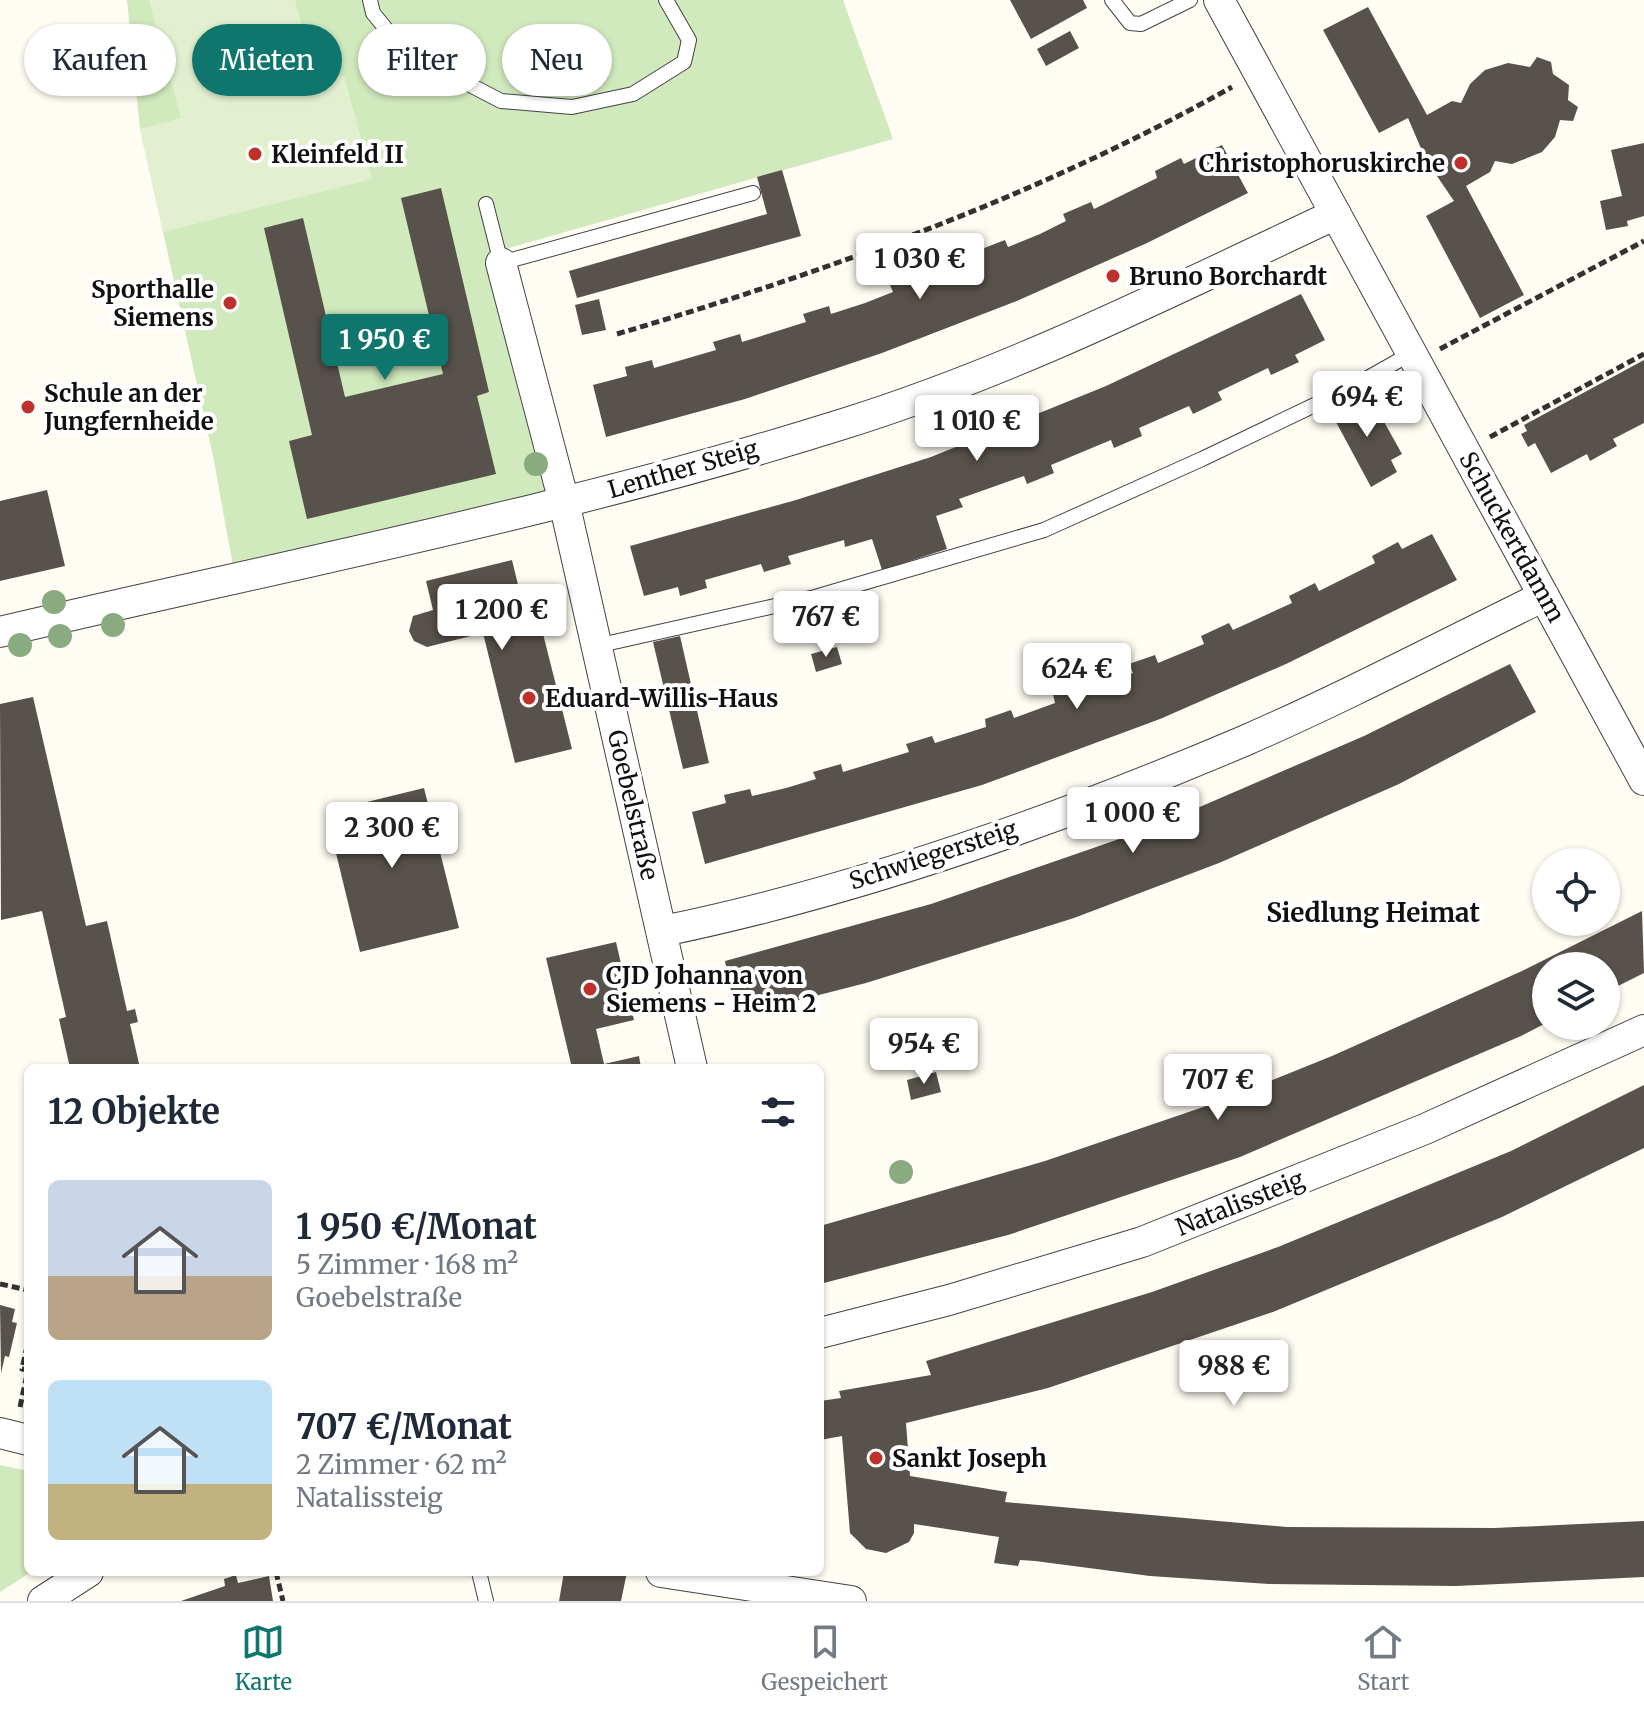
<!DOCTYPE html>
<html lang="de">
<meta charset="utf-8">
<style>
body{margin:0;font-family:Merriweather,serif;background:#f6f6f7;color:#1f2937;height:100vh;display:flex;flex-direction:column;font-size:30px;white-space:nowrap}
*{box-sizing:border-box;margin:0}
p{font-size:26px;color:#747a83}
.icon{flex:none;width:44px;height:44px;fill:none;stroke:currentColor;stroke-width:2;stroke-linecap:round;stroke-linejoin:round}
.map{position:relative;flex:1;overflow:hidden}
.details{position:absolute;left:24px;top:1064px;width:800px;height:512px;display:flex;flex-direction:column;background:#fff;border-radius:12px;box-shadow:0 2px 6px #0004}
.details>*{flex:none}
.hud{position:absolute;left:24px;top:24px;width:800px;height:72px;display:flex;gap:16px}
.fabs{position:absolute;left:1532px;top:848px;display:grid;gap:16px}
.fabs a{display:grid;place-items:center;width:88px;height:88px;border-radius:50%;background:#fff;box-shadow:0 2px 6px #0004;font-size:40px}
.price{position:absolute;translate:-50% -68px;padding:0 18px;border-radius:8px;background:#fff;color:#222;font-size:26px;line-height:52px;filter:drop-shadow(0 2px 4px #0008)}
.price::after{content:'';position:absolute;left:50%;top:48px;width:24px;height:18px;margin-left:-12px;background:inherit;clip-path:polygon(0 0,100% 0,50% 100%)}
.price.current{background:#0f766e;color:#fff}
ul{padding:0;list-style:none}
li{display:flex;align-items:center;gap:24px;height:200px;padding:0 24px}
li span{display:grid;place-items:center;flex:none;width:224px;height:160px;border-radius:12px;color:#555}
li>.icon{margin-inline-start:auto}
span .icon{width:96px;height:96px;fill:#fffc;stroke-width:1}
li b{font-size:34px}
h2{display:flex;justify-content:space-between;align-items:center;height:96px;padding:0 24px;font-size:34px}
.chip{padding:0 28px;border-radius:36px;background:#fff;box-shadow:0 2px 6px #0004;font-size:28px;line-height:72px}
.chip.current{background:#0f766e;color:#fff}
.menu{display:flex;justify-content:space-around;align-items:center;height:112px;border-top:2px solid #e0e1e3;background:#fff;font-size:22px;color:#747a83}
.menu a{display:grid;justify-items:center;gap:4px}
.menu .current{color:#0f766e}
.map>svg:first-child{display:block}
.green{fill:#d0e9bd}
.pitch{fill:#e2f0cf}
.building{fill:#58524c}
.lines{fill:none;stroke-linecap:round;stroke-linejoin:round}
.service-casing{stroke:#434343;stroke-width:16}
.minor-casing{stroke:#434343;stroke-width:32}
.path{stroke:#323232;stroke-width:5;stroke-dasharray:8 4;stroke-linecap:butt}
.service{stroke:#fff;stroke-width:14}
.minor{stroke:#fff;stroke-width:30}
.tree{fill:#8aaa80}
.poi-dot{fill:#bd302b;stroke:#fff;stroke-width:3}
.labels{text-anchor:middle;dominant-baseline:central;stroke-width:8;stroke-linejoin:round;paint-order:stroke}
.poi-label{font-size:24px;font-weight:bold;fill:#101010;stroke:#fff;text-anchor:start}
.street-label{font-size:24px;fill:#101010;stroke:#fff}
.neighbourhood-label{font-size:26px;font-weight:bold;fill:#101010;stroke:#fff}
</style>
<div class="map">
<svg width="1644" height="1601" viewBox="0 0 1644 1601">
<rect width="100%" height="100%" fill="#fffdf3"/>
<path class="green" d="M127,0H843L893,139L498,251L564,502L235,577L213,456L140,129Z
M0,1465L28,1471V1572H31L0,1592Z"/>
<path class="pitch" d="M149,0H295L317,81L344,75L372,179L163,232L140,129L181,118Z"/>
<path class="building" d="M1010,0H1083L1087,8L1031,39Z
M1368,7L1427,115L1452,101L1461,103L1470,84L1485,70L1508,63L1530,67L1537,57L1551,62L1553,74L1569,85L1568,100L1578,107L1573,121L1560,120L1555,137L1542,152L1512,164L1495,161L1490,172L1466,186L1524,295L1480,318L1426,216L1454,201L1426,160L1408,118L1379,133L1323,30Z
M1070,31L1079,48L1046,66L1037,49Z
M1644,143V216L1627,221L1628,226L1606,230L1600,201L1622,196L1611,150Z
M1222,145L1248,193L1147,243L1019,300L882,353L745,399L606,437L593,385L627,376L625,367L652,360L654,368L716,350L713,342L740,334L742,342L806,322L803,314L829,306L831,314L865,303L893,292L890,285L916,275L919,282L982,257L979,250L1005,240L1008,247L1040,234L1066,221L1063,214L1091,202L1094,209L1157,178L1155,171L1181,158L1184,164Z
M782,170L801,236L577,298L569,271L767,214L757,177Z
M441,188L489,392L477,396L496,474L307,519L289,441L312,435L264,228L303,218L345,397L443,374L401,198Z
M1301,294L1325,340L1295,355L1299,362L1271,375L1268,368L1218,392L1222,400L1193,414L1189,406L1139,428L1142,436L1114,448L1111,440L1051,465L1054,473L1027,484L1024,476L959,499L963,507L936,516L947,549L882,570L872,539L845,547L844,540L788,556L791,564L764,572L761,564L705,580L707,588L680,596L678,587L644,596L630,546L796,500L931,457L1106,386Z
M599,299L606,330L582,335L575,305Z
M1644,360V423L1613,439L1617,446L1590,461L1587,454L1551,473L1535,443L1528,447L1521,434L1527,431L1524,425Z
M1355,397L1362,408L1373,402L1402,454L1391,460L1397,472L1371,487L1329,409Z
M47,490L65,566L0,581V501Z
M1432,534L1457,580L1286,664L1160,719L982,785L705,864L692,812L726,803L724,795L750,789L752,796L786,788L816,779L813,772L841,764L843,772L909,752L906,744L932,736L935,743L986,727L985,719L1011,710L1014,718L1055,703L1053,694L1078,685L1081,693L1133,673L1129,664L1155,655L1158,663L1204,644L1201,636L1229,623L1233,630L1292,603L1289,596L1315,583L1319,591L1375,563L1372,556L1398,542L1402,549Z
M512,560L523,605L535,602L572,749L515,763L483,633L427,647L414,641L409,631L413,616L433,610L426,581Z
M680,636L709,763L683,769L653,642Z
M837,647L842,664L816,672L811,654Z
M1510,664L1536,712L1399,784L1219,863L1074,918L866,983L736,1016L725,961L931,904L1151,828L1364,736Z
M33,697L86,926L107,921L127,1011L135,1009L138,1022L130,1024L140,1068H70L59,1019L66,1017L42,911L1,920L0,704Z
M424,788L459,928L360,952L326,812Z
M1642,911L1644,973L1606,992V966H1546V1023L1521,1036L1240,1157L1008,1235L820,1284V1226L1045,1161L1215,1103L1332,1056L1522,971Z
M616,942L634,1020L596,1029L604,1064L639,1056L641,1068H572L546,958Z
M936,1072L941,1092L911,1100L907,1080Z
M1644,1085V1148L1502,1217L1273,1312L1048,1388L906,1423L910,1476L1007,1492L1005,1502L1287,1527L1495,1528L1644,1521V1577L1456,1586L1269,1584L1150,1576L1035,1561L1020,1560L1018,1566L994,1563L999,1537L914,1524V1533L909,1542L886,1553L866,1549L850,1533L842,1436L820,1440V1401L841,1398L839,1391L931,1375L926,1361L1152,1292L1278,1247L1511,1151Z
M0,1305L15,1309L12,1322L17,1323L9,1357L5,1356L1,1373Z
M564,1572H627L621,1601H559Z
M236,1575L238,1583L269,1576L273,1601H181L225,1586L224,1579Z"/>
<g class="lines">
<g class="service-casing">
<path id="service" d="M370,0L373,13L403,50L501,101L572,107L633,94L684,62L689,40L666,0
M1112,0L1130,23L1141,24L1190,0
M486,204L501,263L753,193
M596,646L815,597L1044,530L1202,459L1350,388L1412,353
M479,1572L486,1601"/>
</g>
<g class="minor-casing">
<path id="minor" d="M1219,0L1644,780
M501,263L564,502L692,1068
M0,632C281,566 567,511 843,424C1013,371 1174,290 1336,214
M663,931C862,890 1058,820 1244,741C1345,697 1444,645 1544,596
M820,1333L949,1300L1142,1242L1425,1129L1644,1030
M0,1433L28,1440
M661,1572L851,1601
M43,1601L88,1572"/>
</g>
<path class="path" d="M617,334C829,271 1038,196 1232,87
M1440,349L1644,241
M1490,437L1644,354
M0,1284L28,1290
M20,1407L28,1370L22,1369L28,1342
M276,1572L283,1601"/>
<use href="#service" class="service"/>
<use href="#minor" class="minor"/>
</g>
<g class="tree">
<circle cx="536" cy="464" r="12"/>
<circle cx="54" cy="602" r="12"/>
<circle cx="113" cy="625" r="12"/>
<circle cx="60" cy="636" r="12"/>
<circle cx="20" cy="645" r="12"/>
<circle cx="901" cy="1172" r="12"/>
</g>
<g class="poi-dot">
<circle cx="255" cy="154" r="8"/>
<circle cx="1461" cy="163" r="8"/>
<circle cx="1113" cy="276" r="8"/>
<circle cx="230" cy="303" r="8"/>
<circle cx="28" cy="407" r="8"/>
<circle cx="529" cy="698" r="8"/>
<circle cx="590" cy="989" r="8"/>
<circle cx="876" cy="1458" r="8"/>
</g>
<g class="labels">
<g class="poi-label">
<text x="271" y="154">Kleinfeld II</text>
<text x="1445" y="163" text-anchor="end">Christophoruskirche</text>
<text x="1129" y="276">Bruno Borchardt</text>
<text x="214" y="289" text-anchor="end">Sporthalle<tspan x="214" dy="28">Siemens</tspan></text>
<text x="44" y="393">Schule an der<tspan x="44" dy="28">Jungfernheide</tspan></text>
<text x="545" y="698">Eduard-Willis-Haus</text>
<text x="606" y="975">CJD Johanna von<tspan x="606" dy="28">Siemens - Heim 2</tspan></text>
<text x="892" y="1458">Sankt Joseph</text>
</g>
<g class="street-label">
<text transform="translate(683 469) rotate(-16)">Lenther Steig</text>
<text transform="translate(1512 537) rotate(61)">Schuckertdamm</text>
<text transform="translate(633 805) rotate(77)">Goebelstraße</text>
<text transform="translate(933 855) rotate(-18)">Schwiegersteig</text>
<text transform="translate(1240 1203) rotate(-22)">Natalissteig</text>
</g>
<g class="neighbourhood-label">
<text x="1373" y="912">Siedlung Heimat</text>
</g>
</g>
</svg>
<div class="fabs">
<a><svg class="icon" aria-label="locate" viewBox="0 0 24 24"><circle cx="12" cy="12" r="6"/><path d="M12 2v4M12 18v4M2 12h4M18 12h4"/></svg></a>
<a><svg class="icon" aria-label="layers" viewBox="0 0 24 24"><path d="M12 4l9 5-9 5-9-5zM3 14l9 5 9-5"/></svg></a>
</div>
<b class="price" style="left:920px;top:301px">1 030 €</b>
<b class="price current" style="left:385px;top:382px">1 950 €</b>
<b class="price" style="left:1367px;top:439px">694 €</b>
<b class="price" style="left:977px;top:463px">1 010 €</b>
<b class="price" style="left:502px;top:652px">1 200 €</b>
<b class="price" style="left:826px;top:659px">767 €</b>
<b class="price" style="left:1077px;top:711px">624 €</b>
<b class="price" style="left:1133px;top:855px">1 000 €</b>
<b class="price" style="left:392px;top:870px">2 300 €</b>
<b class="price" style="left:924px;top:1086px">954 €</b>
<b class="price" style="left:1218px;top:1122px">707 €</b>
<b class="price" style="left:1234px;top:1408px">988 €</b>
<div class="hud">
<a class="chip">Kaufen</a>
<a class="chip current">Mieten</a>
<a class="chip">Filter</a>
<a class="chip">Neu</a>
</div>
<section class="details">
<h2>12 Objekte<svg class="icon" aria-label="filters" viewBox="0 0 24 24"><path d="M4 7h16M4 17h16"/><circle cx="9" cy="7" r="2"/><circle cx="15" cy="17" r="2"/></svg></h2>
<ul>
<li><span style="background:linear-gradient(#c9d6e8 60%,#b9a48a 0)"><svg class="icon" aria-label="home" viewBox="0 0 24 24"><path d="M3 11l9-7 9 7M6 9v11h12V9"/></svg></span><div><b>1 950 €/Monat</b><p>5 Zimmer · 168 m²</p><p>Goebelstraße</p></div></li>
<li><span style="background:linear-gradient(#bfe0f5 65%,#c2b280 0)"><svg class="icon" aria-label="home" viewBox="0 0 24 24"><path d="M3 11l9-7 9 7M6 9v11h12V9"/></svg></span><div><b>707 €/Monat</b><p>2 Zimmer · 62 m²</p><p>Natalissteig</p></div></li>
</ul>
</section>
</div>
<nav class="menu">
<a class="current"><svg class="icon" aria-label="map" viewBox="0 0 24 24"><path d="M3 6l6-2 6 2 6-2v14l-6 2-6-2-6 2zM9 4v14M15 6v14"/></svg>Karte</a>
<a><svg class="icon" aria-label="saved" viewBox="0 0 24 24"><path d="M7 4h10v16l-5-4-5 4z"/></svg>Gespeichert</a>
<a><svg class="icon" aria-label="home" viewBox="0 0 24 24"><path d="M3 11l9-7 9 7M6 9v11h12V9"/></svg>Start</a>
</nav>
